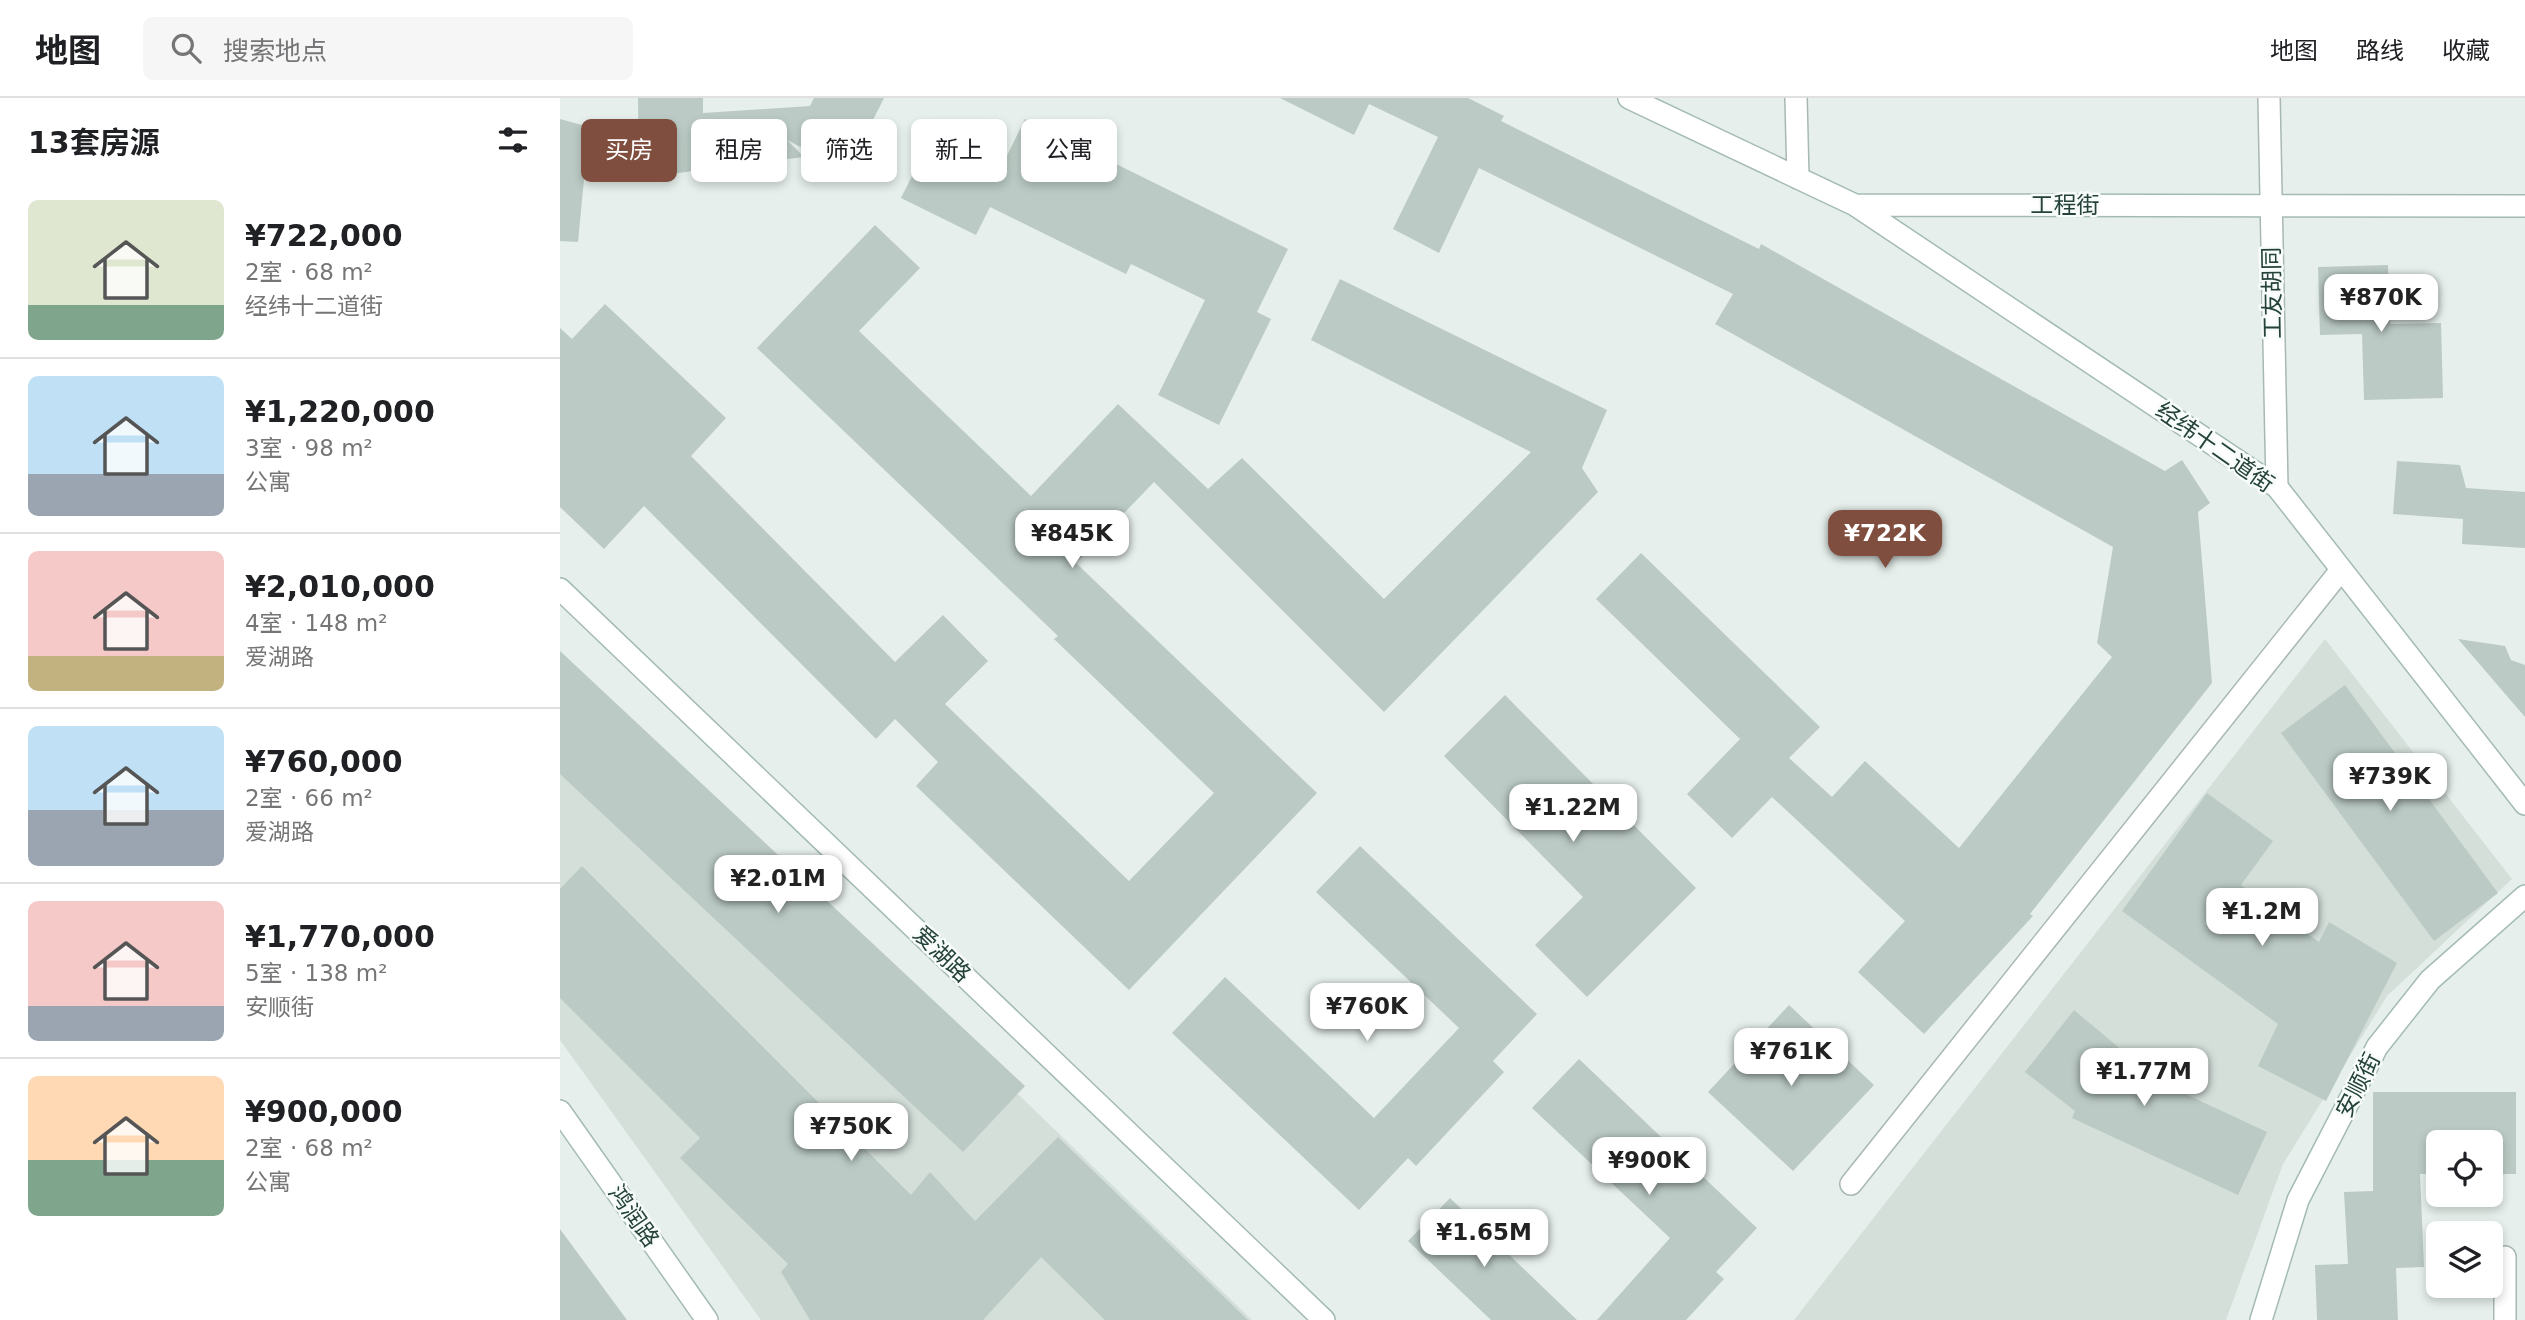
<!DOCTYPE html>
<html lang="zh">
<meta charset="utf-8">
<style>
body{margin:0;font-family:"DejaVu Sans","Noto Sans SC",sans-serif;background:#f6f6f6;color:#202124;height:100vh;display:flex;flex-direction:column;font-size:26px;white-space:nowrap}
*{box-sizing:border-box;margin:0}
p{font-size:23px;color:#757577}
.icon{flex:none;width:38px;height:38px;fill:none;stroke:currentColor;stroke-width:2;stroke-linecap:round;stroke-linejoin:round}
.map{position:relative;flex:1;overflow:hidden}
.sheet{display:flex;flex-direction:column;background:#fff;width:560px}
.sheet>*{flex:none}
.top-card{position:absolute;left:21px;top:21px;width:665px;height:63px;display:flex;gap:14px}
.controls{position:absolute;left:1866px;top:1032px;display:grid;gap:14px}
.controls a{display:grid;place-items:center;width:77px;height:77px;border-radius:10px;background:#fff;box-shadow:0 4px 10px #0003;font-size:35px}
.price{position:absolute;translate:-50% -60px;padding:0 16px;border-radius:14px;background:#fff;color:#222;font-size:23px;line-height:46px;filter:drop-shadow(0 2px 4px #0008)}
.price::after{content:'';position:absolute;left:50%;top:42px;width:21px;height:16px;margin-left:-10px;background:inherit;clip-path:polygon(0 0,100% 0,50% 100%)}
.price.selected{background:#7f4e3f;color:#fff}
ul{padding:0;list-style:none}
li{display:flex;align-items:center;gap:21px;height:175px;padding:0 28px}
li+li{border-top:2px solid #e0e0e0}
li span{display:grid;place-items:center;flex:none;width:196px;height:140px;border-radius:10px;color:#555}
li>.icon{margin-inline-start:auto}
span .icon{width:84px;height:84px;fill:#fffc;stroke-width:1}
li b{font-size:30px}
h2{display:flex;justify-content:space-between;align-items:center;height:84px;padding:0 28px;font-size:30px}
.chip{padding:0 24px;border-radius:10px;background:#fff;box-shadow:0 4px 10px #0003;font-size:24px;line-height:63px}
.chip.selected{background:#7f4e3f;color:#fff}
header{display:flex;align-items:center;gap:42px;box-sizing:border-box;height:98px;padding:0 35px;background:#fff;border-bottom:2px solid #e0e0e0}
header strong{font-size:33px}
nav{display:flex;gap:38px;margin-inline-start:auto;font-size:24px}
.search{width:490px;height:63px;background:#f6f6f6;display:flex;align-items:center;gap:18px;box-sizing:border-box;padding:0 24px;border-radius:10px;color:#757577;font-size:26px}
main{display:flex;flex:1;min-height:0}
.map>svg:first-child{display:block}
.built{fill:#d4dfda}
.building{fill:#bbcac4}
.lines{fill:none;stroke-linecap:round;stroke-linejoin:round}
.street-casing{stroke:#a8b8b2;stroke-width:24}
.secondary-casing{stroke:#a4bbb3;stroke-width:24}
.street{stroke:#fff;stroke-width:21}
.secondary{stroke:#fff;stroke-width:21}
.labels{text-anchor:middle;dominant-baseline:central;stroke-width:5;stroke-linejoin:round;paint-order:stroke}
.street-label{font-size:23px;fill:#24423a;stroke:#f7fbf9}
</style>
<header>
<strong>地图</strong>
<div class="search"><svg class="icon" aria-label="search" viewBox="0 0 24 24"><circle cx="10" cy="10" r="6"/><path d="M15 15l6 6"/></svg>搜索地点</div>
<nav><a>地图</a><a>路线</a><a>收藏</a></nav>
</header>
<main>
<section class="sheet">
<h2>13套房源<svg class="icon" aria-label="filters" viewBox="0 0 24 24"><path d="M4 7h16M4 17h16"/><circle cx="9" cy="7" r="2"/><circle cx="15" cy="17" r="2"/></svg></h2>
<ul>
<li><span style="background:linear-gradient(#dfe7d0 75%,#7fa58c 0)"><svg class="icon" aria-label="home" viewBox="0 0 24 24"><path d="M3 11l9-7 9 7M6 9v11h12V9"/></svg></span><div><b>¥722,000</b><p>2室 · 68 m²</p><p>经纬十二道街</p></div></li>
<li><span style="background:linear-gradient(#bfe0f5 70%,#9aa5b1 0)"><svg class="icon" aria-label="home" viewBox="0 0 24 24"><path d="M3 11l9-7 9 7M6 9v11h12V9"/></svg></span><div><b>¥1,220,000</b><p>3室 · 98 m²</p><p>公寓</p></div></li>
<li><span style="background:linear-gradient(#f6c9c9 75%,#c2b280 0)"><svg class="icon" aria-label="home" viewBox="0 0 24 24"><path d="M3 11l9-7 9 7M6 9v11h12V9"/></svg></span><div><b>¥2,010,000</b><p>4室 · 148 m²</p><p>爱湖路</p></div></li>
<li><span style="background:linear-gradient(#bfe0f5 60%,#9aa5b1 0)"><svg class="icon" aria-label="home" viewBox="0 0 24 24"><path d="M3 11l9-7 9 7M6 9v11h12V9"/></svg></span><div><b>¥760,000</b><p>2室 · 66 m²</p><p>爱湖路</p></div></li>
<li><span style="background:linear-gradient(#f6c9c9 75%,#9aa5b1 0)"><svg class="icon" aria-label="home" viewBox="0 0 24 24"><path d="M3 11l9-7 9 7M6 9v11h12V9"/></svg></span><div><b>¥1,770,000</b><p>5室 · 138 m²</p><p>安顺街</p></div></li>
<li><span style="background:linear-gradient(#ffd9b3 60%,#7fa58c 0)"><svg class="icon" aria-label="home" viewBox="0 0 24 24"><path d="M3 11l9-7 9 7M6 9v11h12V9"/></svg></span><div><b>¥900,000</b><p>2室 · 68 m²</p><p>公寓</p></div></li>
</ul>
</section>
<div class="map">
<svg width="1965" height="1222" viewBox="0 0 1965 1222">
<rect width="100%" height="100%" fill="#e6efeb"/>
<path class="built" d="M1765,541L1952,781L1827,898L1723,1066L1666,1222H1234Z
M0,554L692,1222H201L0,942Z"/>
<path class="building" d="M78,0H143V15L250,8L254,0H324L298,52L256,57L227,42L244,59L79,80Z
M720,0H908L944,18L941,23L1199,151L1201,146L1605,373L1622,362L1650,405L1638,414L1652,585L1470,816L1473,818L1364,936L1298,874L1345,823L1212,699L1172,740L1127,696L1180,641L1036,501L1081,455L1260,629L1229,660L1272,699L1305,663L1399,750L1552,559L1537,545L1553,449L1155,226L1173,196L919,70L879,155L833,131L878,39L809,6L794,37Z
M0,21L29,29L18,144L0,143Z
M465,21L728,151L697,214L711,221L659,327L598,297L645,202L571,166L566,176L430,109L416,137L341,100L370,42L438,76Z
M315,127L360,170L299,233L471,398L558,306L648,391L682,360L824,501L971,354L751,242L780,181L1047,312L1022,370L1038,394L824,614L594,384L516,465L757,695L569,892L356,688L378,664L335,621L316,641L84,408L44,451L0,409V230L12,241L45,206L166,320L131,358L335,564L383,517L428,563L385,606L569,783L654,695L494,541L498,538L197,250Z
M1828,167L1830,226L1881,225L1883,300L1804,302L1802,236L1760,237L1758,169Z
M1837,363L1900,367L1906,390L1965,394V450L1902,446L1903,421L1833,416Z
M1898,541L1945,548L1951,562L1965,567V619Z
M0,553L465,988L403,1054L0,676Z
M1785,587L1938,795L1874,843L1721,635Z
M945,597L1136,790L1027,899L975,847L1023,799L884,658Z
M1647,695L1713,743L1681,787L1759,844L1769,824L1837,865L1766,1003L1698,968L1718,926L1562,813Z
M800,748L977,916L933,963L944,974L856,1068L848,1060L799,1112L612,935L665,879L814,1020L899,930L756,794Z
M22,768L351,1097L370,1074L415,1123L498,1039L688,1222H545L481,1159L423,1222H250L221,1174L228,1166L120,1060L140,1040L0,900V791Z
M1229,907L1314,987L1233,1073L1148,994Z
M1514,912L1569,958L1563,967L1707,1034L1678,1097L1512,1020L1515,1013L1465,974Z
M1019,961L1197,1130L1156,1174L1164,1181L1126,1222H1037L1110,1140L972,1010Z
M1813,994H1956V1076H1930V1045H1878V1076H1860L1864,1169L1836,1170L1838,1222H1757L1755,1167L1788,1166L1784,1094L1813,1093Z
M890,1100L1017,1222H931L848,1143Z
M0,1131L67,1222H0Z"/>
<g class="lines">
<g class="street-casing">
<path id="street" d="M1236,0L1238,80
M1709,0L1717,389
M1291,1086L1781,472
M1945,1222V1159"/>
</g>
<g class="secondary-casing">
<path id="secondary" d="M1069,0L1295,107L1965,108
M1295,107L1717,389L1965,706
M0,491L764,1222
M0,1013L147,1222
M1701,1222L1738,1102L1817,949L1870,882L1965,798"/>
</g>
<use href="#street" class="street"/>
<use href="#secondary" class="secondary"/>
</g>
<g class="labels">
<g class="street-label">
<text x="1505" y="107">工程街</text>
<text transform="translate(1712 195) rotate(-91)">工友胡同</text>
<text transform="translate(1655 349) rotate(35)">经纬十二道街</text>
<text transform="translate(382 856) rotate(44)">爱湖路</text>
<text transform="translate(1798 987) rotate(-63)">安顺街</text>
<text transform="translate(74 1118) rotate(55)">鸿润路</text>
</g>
</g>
</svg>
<div class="controls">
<a><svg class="icon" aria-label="locate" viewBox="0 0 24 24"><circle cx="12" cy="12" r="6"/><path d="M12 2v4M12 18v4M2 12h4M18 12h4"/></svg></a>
<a><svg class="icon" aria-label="layers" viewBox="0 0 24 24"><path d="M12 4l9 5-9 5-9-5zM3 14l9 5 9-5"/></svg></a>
</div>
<b class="price" style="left:1821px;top:236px">¥870K</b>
<b class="price" style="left:512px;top:472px">¥845K</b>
<b class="price selected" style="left:1325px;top:472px">¥722K</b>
<b class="price" style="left:1830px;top:715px">¥739K</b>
<b class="price" style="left:1013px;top:746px">¥1.22M</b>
<b class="price" style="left:218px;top:817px">¥2.01M</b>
<b class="price" style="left:1702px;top:850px">¥1.2M</b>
<b class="price" style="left:807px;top:945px">¥760K</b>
<b class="price" style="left:1231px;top:990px">¥761K</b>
<b class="price" style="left:1584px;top:1010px">¥1.77M</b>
<b class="price" style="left:291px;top:1065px">¥750K</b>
<b class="price" style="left:1089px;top:1099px">¥900K</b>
<b class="price" style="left:924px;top:1171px">¥1.65M</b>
<div class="top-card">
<a class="chip selected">买房</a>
<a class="chip">租房</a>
<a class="chip">筛选</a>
<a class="chip">新上</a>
<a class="chip">公寓</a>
</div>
</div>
</main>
